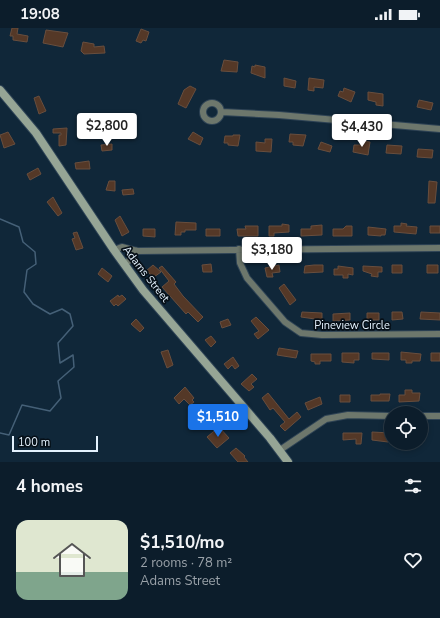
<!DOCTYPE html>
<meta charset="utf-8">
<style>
body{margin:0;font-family:"Nunito Sans",sans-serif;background:#152633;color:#f1f3f6;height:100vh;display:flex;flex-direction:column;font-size:15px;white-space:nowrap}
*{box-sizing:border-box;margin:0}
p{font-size:13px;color:#9aa2a9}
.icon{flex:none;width:22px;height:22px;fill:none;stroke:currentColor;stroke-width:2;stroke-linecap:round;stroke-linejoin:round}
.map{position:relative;height:434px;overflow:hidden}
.drawer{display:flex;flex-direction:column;background:#0c1d2b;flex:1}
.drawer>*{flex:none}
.controls{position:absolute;left:384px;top:378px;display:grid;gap:8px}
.controls a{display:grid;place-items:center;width:44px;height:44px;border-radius:50%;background:#0c1d2b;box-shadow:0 2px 6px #0003,0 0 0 1px #2c3b47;font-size:20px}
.scale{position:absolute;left:12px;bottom:10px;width:86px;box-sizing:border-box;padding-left:4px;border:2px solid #e4f2fe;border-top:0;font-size:11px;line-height:14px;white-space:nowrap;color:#e4f2fe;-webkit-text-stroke:3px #060f17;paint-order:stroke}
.price{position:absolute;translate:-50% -34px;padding:0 9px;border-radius:4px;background:#fff;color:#222;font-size:13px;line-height:26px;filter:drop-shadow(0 1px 2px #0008)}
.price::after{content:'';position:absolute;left:50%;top:24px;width:12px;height:9px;margin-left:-6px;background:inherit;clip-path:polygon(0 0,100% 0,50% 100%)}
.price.current{background:#1a73e8;color:#fff}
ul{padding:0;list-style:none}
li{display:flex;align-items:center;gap:12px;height:100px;padding:0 16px}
li span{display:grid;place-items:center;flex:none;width:112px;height:80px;border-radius:12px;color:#555}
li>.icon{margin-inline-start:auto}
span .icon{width:48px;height:48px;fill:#fffc;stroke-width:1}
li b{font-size:17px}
h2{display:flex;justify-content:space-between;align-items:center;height:48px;padding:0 16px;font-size:17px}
.status{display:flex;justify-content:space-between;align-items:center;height:28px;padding:0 20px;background:#0c1d2b;direction:ltr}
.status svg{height:11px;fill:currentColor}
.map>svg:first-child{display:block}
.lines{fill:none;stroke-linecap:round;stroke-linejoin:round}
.stream{stroke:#456077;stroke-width:1.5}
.building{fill:#543827;stroke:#684e3e}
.street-casing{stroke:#2e4355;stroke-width:8}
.secondary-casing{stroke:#2e4355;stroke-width:10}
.street{stroke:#6d776c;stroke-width:6}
.secondary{stroke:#96a595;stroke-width:8}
.labels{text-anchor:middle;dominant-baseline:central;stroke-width:3.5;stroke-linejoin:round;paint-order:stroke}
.street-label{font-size:11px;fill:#e4f2fe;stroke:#060f17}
</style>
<div class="status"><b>19:08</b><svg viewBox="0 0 49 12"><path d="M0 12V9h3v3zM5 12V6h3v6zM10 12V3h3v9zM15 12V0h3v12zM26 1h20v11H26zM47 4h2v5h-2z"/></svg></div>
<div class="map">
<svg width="440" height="434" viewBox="0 0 440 434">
<rect width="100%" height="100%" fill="#102739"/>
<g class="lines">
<path class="stream" d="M0,191L19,199L23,214L35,224L36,236L27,242L24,264L33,276L50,286L62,281L70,286L73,298L58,315L60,335L73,327L74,339L58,353L61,370L50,383L22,377L9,407L0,405"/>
</g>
<path class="building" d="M12,0H18L17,6L28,8L27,14L13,12V8H10Z
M141,1L149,4L146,13L143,12L141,15L136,13Z
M46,2L68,5L63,19L43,15Z
M83,14L94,16V19L104,18L105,25L84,26L81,23Z
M224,32L238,34L237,44L221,43Z
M255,37L265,39V50L251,45L252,38L255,39Z
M284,50L296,53L295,60L284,58Z
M309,50L324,52L323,60L314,59V63L308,62Z
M190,58L196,61L186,80L178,76L184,62Z
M344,60L355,64L351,74L338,68L340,63L343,64Z
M368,64L383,66V78L376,77V74L368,72Z
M39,68L46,83L39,86L34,70Z
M419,72L433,75L431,82L417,79Z
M67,100L66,117L59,118V107H61V105H53V101Z
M8,104L15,116L4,120L0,107Z
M193,104L203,110L200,117L188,111Z
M290,106L306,107L303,118L293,117V114H289Z
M233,107H240L238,118L228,117V115H224L225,108H233Z
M265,111H272L271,124L256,123V114L265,115Z
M363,113L370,114L368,127L353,124L354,117H363Z
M321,114L332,118L330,124L318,121Z
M112,116V122L102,123L101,117Z
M387,117L402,118L401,126L386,125Z
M418,121L433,122L432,130L417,129Z
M89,133L90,141H76L75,135Z
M38,140L41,146L30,152L27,146Z
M109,153H115V163L106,162Z
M429,153L437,154L435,175H428Z
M133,161L134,166L123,167L122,162Z
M53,169L62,185L58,188L47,174Z
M120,188L129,204L122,208L115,192Z
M176,194L196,195V202H185V204H181V207H175Z
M401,195L407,196L406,198L417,199L416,206L394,204V198H401Z
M282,196L289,197V204L274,205V208H269V198H282Z
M322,197V207L301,208V201H311V198Z
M245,198H258V208H238L237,201H246Z
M346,198H352V208H333V201H343Z
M430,198H440V205H430Z
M368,199L386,201L385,207H381V208L368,207Z
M143,201H155V209L143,208Z
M206,201H220V208H206Z
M77,204L83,220L76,222L72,211L75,210L73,205Z
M211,236L212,244H203L202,237Z
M153,237L161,244L154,249L146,243Z
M279,237L280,244L272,245L273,249H267L265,240Z
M314,237H323V244L304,245L305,238Z
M392,237H402V245H392Z
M427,237H438V245H427Z
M162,238L176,254L174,256L183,268L203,289L198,294L188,284L186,286L162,259L169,253L159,240Z
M338,238L353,240V247L348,246V250H343V247H334V241H338Z
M363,238L382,239V244H378V249L371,248L372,246L363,243Z
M102,240L112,248L108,254L98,246Z
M284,256L296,272L290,277L279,260Z
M118,267L119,269L122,267L126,271L118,278L116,276L114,278L110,273Z
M302,284L322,285V292L301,289Z
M392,284H402L403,291L392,292Z
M421,284L440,285V292L420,291Z
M350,285V292L333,293V286Z
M367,285H379V292H367Z
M256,289L269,302L258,311L254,306L259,303L251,293Z
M136,291L144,300L140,304L131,296Z
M228,291L231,297L222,300L220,294Z
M211,308L216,314L211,319L205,312Z
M279,320L298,323L296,330L277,327Z
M168,322L173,337L167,340L161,324Z
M401,324L421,326L420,333H412V335H406V332H401Z
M342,325H359V332H354V335L342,334Z
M372,325H389V332L372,331Z
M431,325H440V333H431Z
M311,326H331V333H320V336H315V334L311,333Z
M233,329L239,338L235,341L232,337L228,341L224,336Z
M252,346L257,351L251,356L254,359L249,363L241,356Z
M185,359L194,370L192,372L194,374L190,377L184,371L179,376L174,370Z
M405,362H412V365H420L419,373L399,374V367H405Z
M268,365L289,391L297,384L301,389L285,403L280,398L285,394L273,380L270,382L262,370Z
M380,366H390L389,373H371V367H380Z
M340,367H350V374H340Z
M320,369L322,376L308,382L305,375Z
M197,382L202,387L203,386L206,390L209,387L213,392L200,400L190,388Z
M219,399L229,410L217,420L207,409Z
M372,404L391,405V411H388V414L372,412Z
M343,405H362L361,416H356V411L343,412Z
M236,420L245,428L244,429L248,434H238L230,425Z"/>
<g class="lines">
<g class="street-casing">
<path id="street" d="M203 84a9 9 0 1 1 18 0a9 9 0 1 1-18 0Z
M222,84L279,87L440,101
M239,221L240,235L247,250L285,294L301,305L322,307L440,306
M114,222L122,219L137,223L440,220
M125,237L137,223
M421,388H440
M280,422L326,391L348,387L391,388"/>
</g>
<g class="secondary-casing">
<path id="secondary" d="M0,62L36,105L114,222L143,262L270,410L288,434"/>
</g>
<use href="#street" class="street"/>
<use href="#secondary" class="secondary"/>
</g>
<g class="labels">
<g class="street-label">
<text transform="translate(146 246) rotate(52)">Adams Street</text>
<text x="352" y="297">Pineview Circle</text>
</g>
</g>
</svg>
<div class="controls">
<a><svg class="icon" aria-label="locate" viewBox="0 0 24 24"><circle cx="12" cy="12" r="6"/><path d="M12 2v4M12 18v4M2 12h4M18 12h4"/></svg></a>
</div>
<div class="scale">100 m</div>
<b class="price" style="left:107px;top:119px">$2,800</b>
<b class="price" style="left:362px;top:120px">$4,430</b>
<b class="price" style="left:272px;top:243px">$3,180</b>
<b class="price current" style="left:218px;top:410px">$1,510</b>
</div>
<section class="drawer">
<h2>4 homes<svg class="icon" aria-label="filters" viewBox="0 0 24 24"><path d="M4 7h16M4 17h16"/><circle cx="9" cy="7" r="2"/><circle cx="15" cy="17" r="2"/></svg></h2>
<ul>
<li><span style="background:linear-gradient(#dfe7d0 65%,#7fa58c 0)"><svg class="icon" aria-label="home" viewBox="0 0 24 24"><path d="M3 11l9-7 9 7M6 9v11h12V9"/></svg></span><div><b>$1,510/mo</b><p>2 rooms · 78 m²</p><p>Adams Street</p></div><svg class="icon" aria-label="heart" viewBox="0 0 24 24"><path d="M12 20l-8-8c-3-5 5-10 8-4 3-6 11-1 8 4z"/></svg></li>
</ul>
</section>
